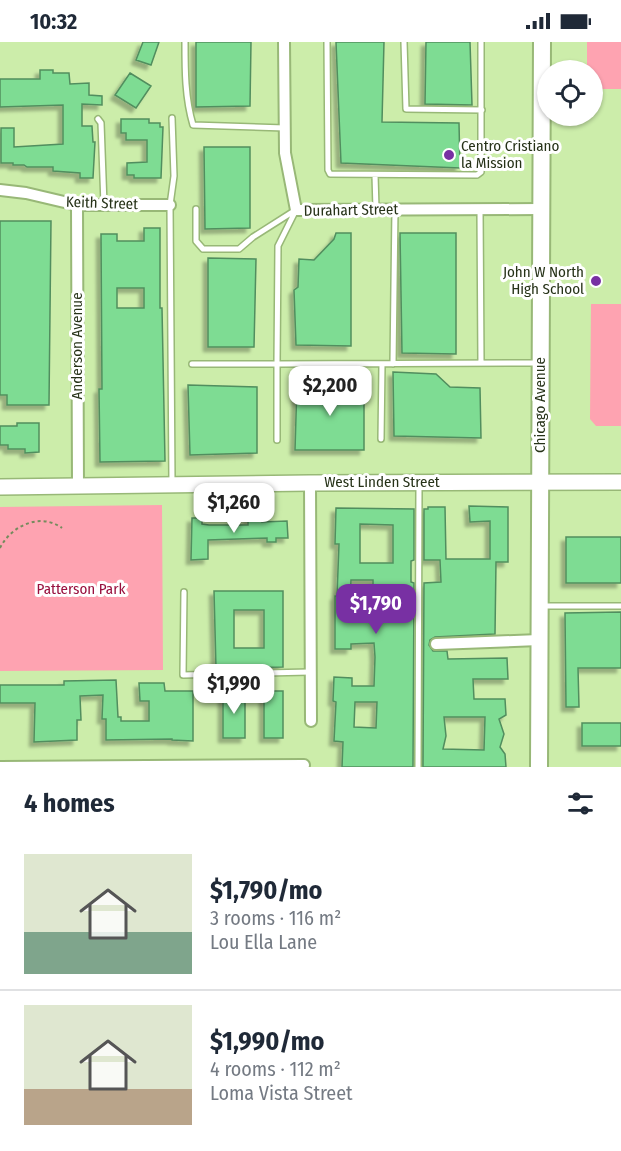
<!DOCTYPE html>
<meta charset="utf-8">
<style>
body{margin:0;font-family:"Fira Sans Condensed",sans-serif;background:#f2f2f3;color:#1f2937;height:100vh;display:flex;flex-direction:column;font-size:22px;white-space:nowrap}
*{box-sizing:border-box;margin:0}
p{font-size:20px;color:#747a83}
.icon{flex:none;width:33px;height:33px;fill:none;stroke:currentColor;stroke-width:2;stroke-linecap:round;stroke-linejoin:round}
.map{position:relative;height:725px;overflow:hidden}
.drawer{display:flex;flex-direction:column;background:#fff;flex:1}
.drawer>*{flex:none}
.buttons{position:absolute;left:537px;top:18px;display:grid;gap:12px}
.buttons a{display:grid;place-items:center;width:66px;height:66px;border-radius:50%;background:#fff;box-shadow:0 2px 4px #0004;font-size:30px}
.price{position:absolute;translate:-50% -51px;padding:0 14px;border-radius:12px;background:#fff;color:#222;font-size:20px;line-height:39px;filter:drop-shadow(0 2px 3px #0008)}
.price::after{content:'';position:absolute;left:50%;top:36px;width:18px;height:14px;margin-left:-9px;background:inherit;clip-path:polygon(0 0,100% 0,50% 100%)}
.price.selected{background:#7830a3;color:#fff}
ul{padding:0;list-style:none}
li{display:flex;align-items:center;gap:18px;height:150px;padding:0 24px}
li+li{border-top:2px solid #e0e1e3}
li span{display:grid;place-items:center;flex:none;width:168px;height:120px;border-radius:0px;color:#555}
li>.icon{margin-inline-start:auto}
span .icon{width:72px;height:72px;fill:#fffc;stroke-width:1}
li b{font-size:26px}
h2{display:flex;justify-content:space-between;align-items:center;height:72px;padding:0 24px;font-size:26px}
.status{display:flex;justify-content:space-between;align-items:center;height:42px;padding:0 30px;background:#fff;direction:ltr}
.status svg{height:16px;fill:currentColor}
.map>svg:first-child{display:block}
.green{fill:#fea3b1}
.building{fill:#7edc93;stroke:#518e5e;stroke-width:1.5;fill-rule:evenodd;filter:url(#shadow)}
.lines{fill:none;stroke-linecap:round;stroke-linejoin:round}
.lane-casing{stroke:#98b877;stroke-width:8}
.street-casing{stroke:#98b877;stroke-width:14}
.secondary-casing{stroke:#98b877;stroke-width:18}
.primary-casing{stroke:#98b877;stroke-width:20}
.path{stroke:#758b5d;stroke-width:2;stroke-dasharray:3 3;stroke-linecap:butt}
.lane{stroke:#fff;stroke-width:5}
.street{stroke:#fff;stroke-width:10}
.secondary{stroke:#fff;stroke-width:15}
.primary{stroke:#fff;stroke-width:16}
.poi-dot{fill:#7830a3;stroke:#fff;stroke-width:2}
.labels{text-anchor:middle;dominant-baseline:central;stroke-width:6;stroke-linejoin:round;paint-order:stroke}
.poi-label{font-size:15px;fill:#263218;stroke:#fff;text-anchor:start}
.street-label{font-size:15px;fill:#263218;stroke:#fff}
.park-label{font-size:15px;fill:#98103e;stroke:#fff}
</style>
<div class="status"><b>10:32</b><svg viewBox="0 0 49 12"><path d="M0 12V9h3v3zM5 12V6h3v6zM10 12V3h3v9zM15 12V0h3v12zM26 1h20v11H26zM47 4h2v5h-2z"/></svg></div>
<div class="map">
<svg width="621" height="725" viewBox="0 0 621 725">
<defs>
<filter id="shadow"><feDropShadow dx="-4.5" dy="4.5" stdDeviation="1.5" flood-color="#0004"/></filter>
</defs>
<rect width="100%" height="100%" fill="#ccedaa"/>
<path class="green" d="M587,0H621V47H602L593,40L592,28H587Z
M591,262H621V384H596L590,377Z
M162,463L163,628L0,629V465Z"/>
<path class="building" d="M143,0H159L151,23L136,18Z
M196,0H251L250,64L196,65Z
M336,0H384L382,80L459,81L460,126L341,121Z
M426,0H470L472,63L425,62Z
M40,28H53V31H69L70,42L89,41V53L102,54V63L82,62V84H92L93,100H95L93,136H80V131L53,129V125H27L24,123H13V121H1V86H14V105L63,102V63L0,65V37H40Z
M130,31L151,44L136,66L115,53Z
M121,77H149V81H160V85H163L161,136H134V133H127V121L147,120V98H126V91H121Z
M204,105H250V186L205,187Z
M0,179H51L49,363H7V353H0Z
M144,186H160V266H162L165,419L100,420L99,347H102L101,192H117V199H144ZM117,246H144V266H117Z
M336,191H351V304L296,303L294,248L298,245L299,217L314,218L334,197Z
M400,191H456V312L402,311Z
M208,216L256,217L254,305H208Z
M393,330L436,332L450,345L480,346L481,396L394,394Z
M297,342L364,343V408H295Z
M188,343L257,345V411L190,413Z
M17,381H39V410L25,411V407H8V403H0V384H17Z
M469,464L508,465V520H496L495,592L435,595L430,598L429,603L433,609H447L448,617L507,616L508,637H473L474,657H505L506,673L499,677L504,692L500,705L505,712L506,725H423L424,541L441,540L440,518H424V467H428V465H445L446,517H490V479L470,480ZM444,675H485L484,708L443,707L446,694Z
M336,466L414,467V518L411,519V540L414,541L413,725H342L343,700L334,699L336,660L333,659L334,635L352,636V644H374L375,615L374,601L351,602V607H335V554H337L339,502H335ZM360,482L393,483V521H360ZM351,538H373V561H350ZM355,660H377L376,686L354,685Z
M262,474V480L287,479L288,496H276V500H267V496L208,498V517L191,518L192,476H202V482L209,483H248V475Z
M566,495H621V541H566Z
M214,549H283V625L216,626ZM234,568H264V606H234Z
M621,570V626H578L579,665H566L565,571Z
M116,638L118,675H121V679H149V659H140L139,641H164L165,649H193V699L172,698V697L106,698V677H102L103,653L80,654L81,678H77V698L34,700L35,661H0V643H64V639Z
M264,649H283V696H264Z
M223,650H245V696H223Z
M582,681H621V704H582Z"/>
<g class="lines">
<g class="lane-casing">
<path id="lane" d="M185,0C185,28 185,56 193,83L285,86
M327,0L328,128L330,132L477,133L481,130V0
M404,0L406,67L482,68
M172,76L174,134L170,163L172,441
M98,77L101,81L104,163
M375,133L376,167
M196,167V199L203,207H239L253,195L294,169
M480,167L481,321
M296,168L278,204L277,322L538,321
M192,322H277V398
M393,322L395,167
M381,397L382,322
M184,550L183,633L310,630
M542,564H621
M418,725L419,442"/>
</g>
<g class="street-casing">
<path id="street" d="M284,0L285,111L296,168L540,167
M0,148L26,151L77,163H170
M77,163L78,444
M310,441L311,679
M436,602L539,598
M0,725L304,723"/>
</g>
<g class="secondary-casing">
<path id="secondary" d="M0,445L310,441L621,440"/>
</g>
<g class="primary-casing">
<path id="primary" d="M539,725L542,0"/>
</g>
<path class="path" d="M0,506C11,484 40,470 62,486"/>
<use href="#lane" class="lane"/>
<use href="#street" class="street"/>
<use href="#secondary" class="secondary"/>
<use href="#primary" class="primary"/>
</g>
<g class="poi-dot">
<circle cx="449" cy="113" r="6"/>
<circle cx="596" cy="239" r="6"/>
</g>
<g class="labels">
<g class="poi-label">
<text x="461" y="104">Centro Cristiano<tspan x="461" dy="17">la Mission</tspan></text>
<text x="584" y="230" text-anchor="end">John W North<tspan x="584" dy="17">High School</tspan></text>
</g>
<g class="street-label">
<text transform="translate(102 161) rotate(2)">Keith Street</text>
<text transform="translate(351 168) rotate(-1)">Durahart Street</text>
<text transform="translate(77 304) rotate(-90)">Anderson Avenue</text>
<text transform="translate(540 363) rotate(-90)">Chicago Avenue</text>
<text x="382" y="440">West Linden Street</text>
</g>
<g class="park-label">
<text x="81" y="547">Patterson Park</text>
</g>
</g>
</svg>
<div class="buttons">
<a><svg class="icon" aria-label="locate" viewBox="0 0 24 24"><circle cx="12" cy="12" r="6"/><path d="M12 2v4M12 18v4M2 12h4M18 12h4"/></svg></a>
</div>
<b class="price" style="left:330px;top:375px">$2,200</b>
<b class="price" style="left:234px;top:492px">$1,260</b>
<b class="price selected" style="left:376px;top:593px">$1,790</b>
<b class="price" style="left:234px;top:673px">$1,990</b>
</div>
<section class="drawer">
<h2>4 homes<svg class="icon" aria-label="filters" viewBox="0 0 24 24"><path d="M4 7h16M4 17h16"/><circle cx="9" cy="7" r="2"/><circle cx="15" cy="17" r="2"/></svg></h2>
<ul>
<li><span style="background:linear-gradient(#dfe7d0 65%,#7fa58c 0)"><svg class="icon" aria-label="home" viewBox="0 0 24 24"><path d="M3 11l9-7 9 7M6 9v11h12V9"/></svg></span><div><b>$1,790/mo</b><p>3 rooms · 116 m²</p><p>Lou Ella Lane</p></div></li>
<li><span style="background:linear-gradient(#dfe7d0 70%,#b9a48a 0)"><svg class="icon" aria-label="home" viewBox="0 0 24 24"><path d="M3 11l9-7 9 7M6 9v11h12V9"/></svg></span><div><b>$1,990/mo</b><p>4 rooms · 112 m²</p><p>Loma Vista Street</p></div></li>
</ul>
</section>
